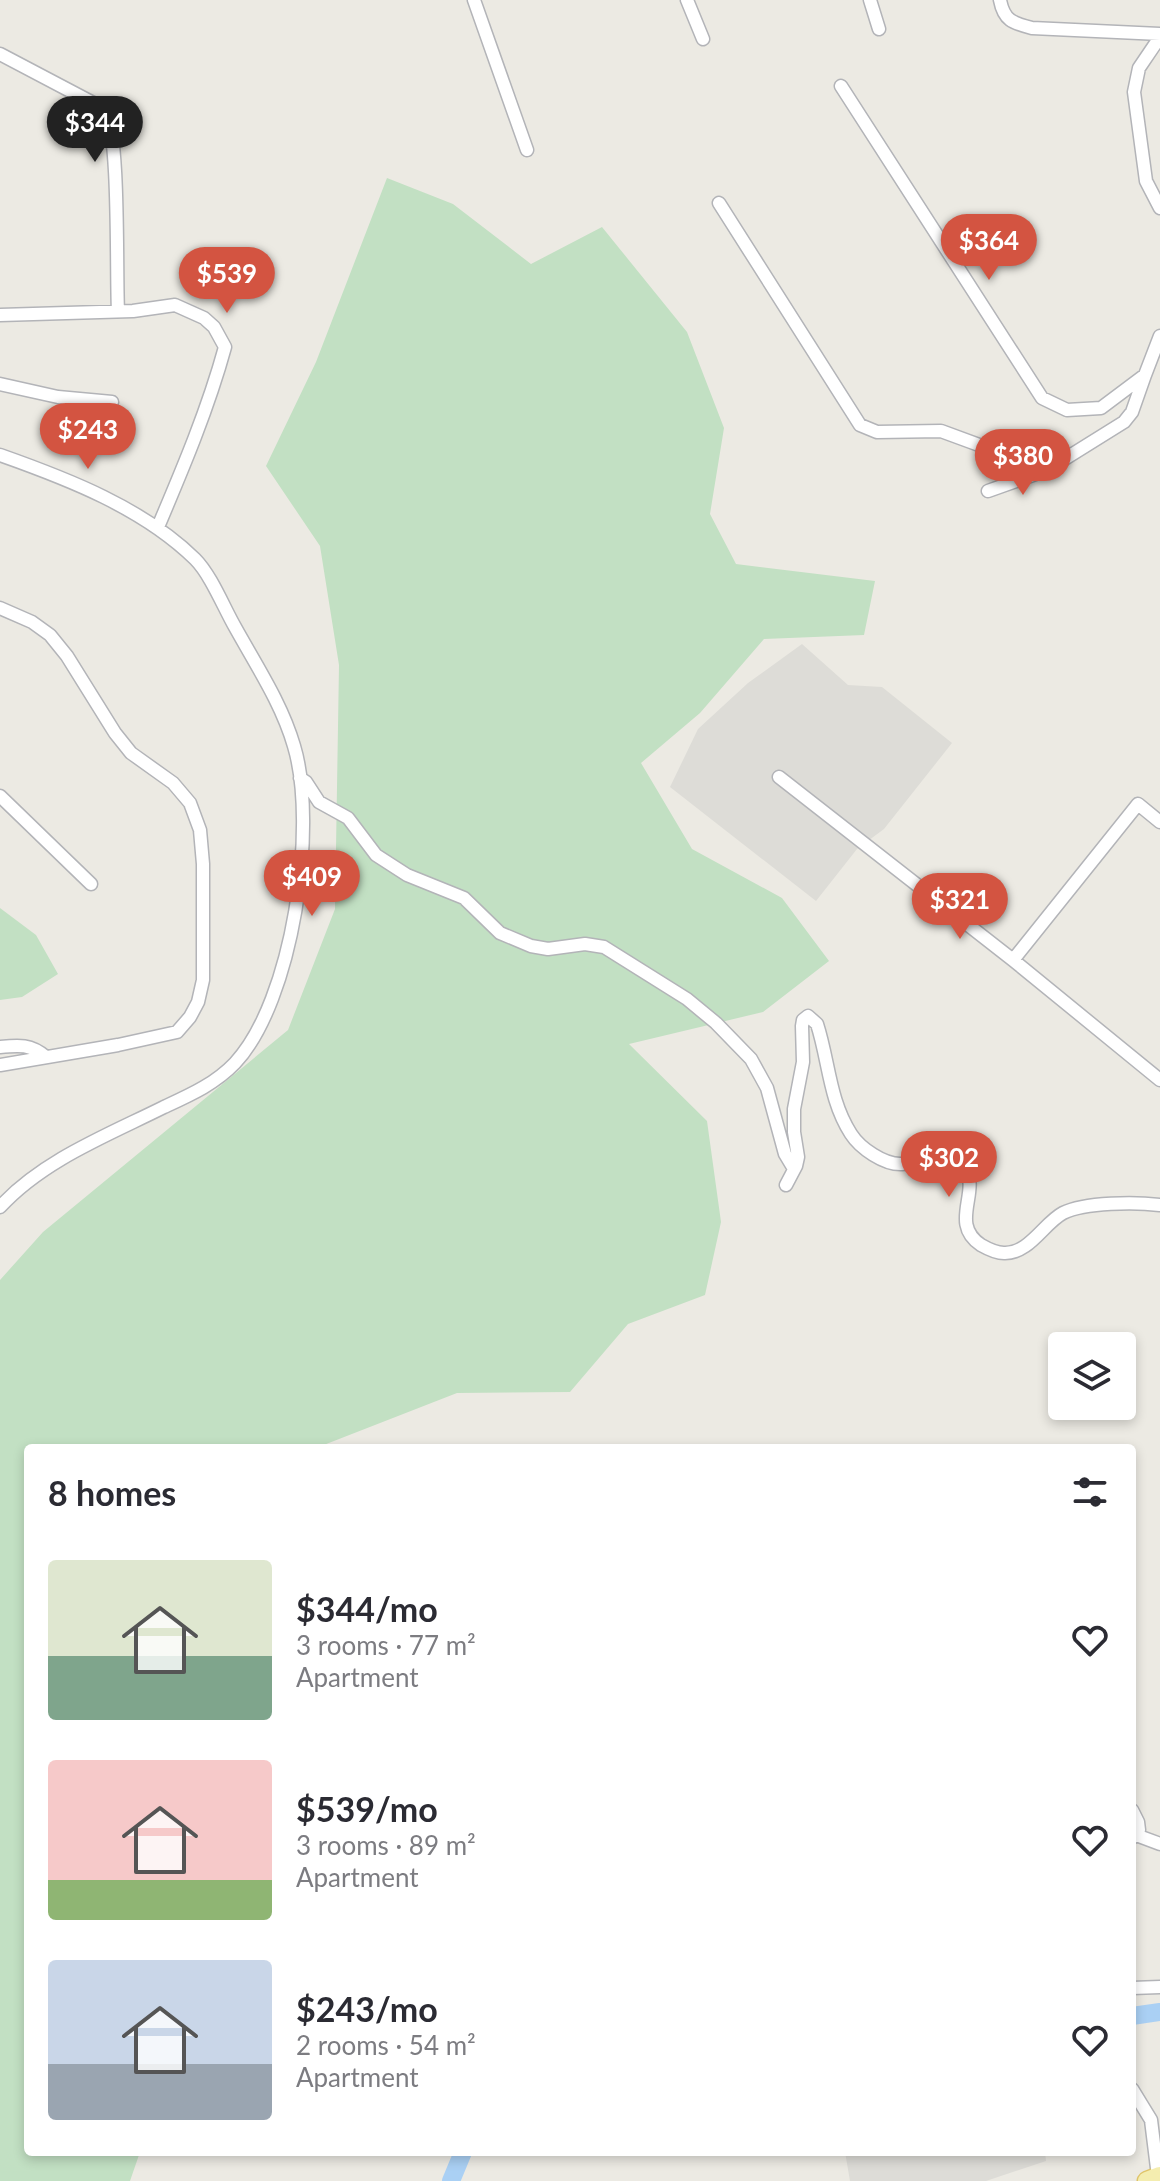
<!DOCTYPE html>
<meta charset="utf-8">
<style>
body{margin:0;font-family:Lato,sans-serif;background:#f2f2f3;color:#2b2b33;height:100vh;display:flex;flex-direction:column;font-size:30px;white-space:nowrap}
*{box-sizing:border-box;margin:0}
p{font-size:26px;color:#7c7c81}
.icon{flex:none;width:44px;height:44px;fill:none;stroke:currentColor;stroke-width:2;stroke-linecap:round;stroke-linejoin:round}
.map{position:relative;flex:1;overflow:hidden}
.sheet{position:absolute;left:24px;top:1444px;width:1112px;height:712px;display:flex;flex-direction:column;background:#fff;border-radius:8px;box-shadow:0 4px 12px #0003}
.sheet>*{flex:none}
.controls{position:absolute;left:1048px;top:1332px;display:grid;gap:16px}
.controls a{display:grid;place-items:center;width:88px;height:88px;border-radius:8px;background:#fff;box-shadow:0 4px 12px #0003;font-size:40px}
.price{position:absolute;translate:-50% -68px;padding:0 18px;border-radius:28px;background:#d35441;color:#fff;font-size:26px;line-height:52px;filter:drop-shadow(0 2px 4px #0008)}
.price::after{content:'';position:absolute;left:50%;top:48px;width:24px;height:18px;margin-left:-12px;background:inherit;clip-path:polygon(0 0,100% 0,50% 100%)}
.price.active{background:#222;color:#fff}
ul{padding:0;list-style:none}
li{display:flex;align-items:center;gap:24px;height:200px;padding:0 24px}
li span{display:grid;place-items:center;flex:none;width:224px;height:160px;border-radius:8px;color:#555}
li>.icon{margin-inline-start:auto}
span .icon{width:96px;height:96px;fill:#fffc;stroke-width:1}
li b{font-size:34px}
h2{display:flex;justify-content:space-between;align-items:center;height:96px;padding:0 24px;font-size:34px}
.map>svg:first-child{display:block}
.industrial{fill:#dddcd7}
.green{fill:#c2e0c3}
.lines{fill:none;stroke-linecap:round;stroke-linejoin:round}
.river{stroke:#aad0f4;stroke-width:18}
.minor-casing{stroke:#b3b4b8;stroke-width:15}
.primary-casing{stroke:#dfc468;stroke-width:21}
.minor{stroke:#fff;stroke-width:12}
.primary{stroke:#f4edaf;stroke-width:18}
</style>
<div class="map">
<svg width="1160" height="2181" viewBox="0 0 1160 2181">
<rect width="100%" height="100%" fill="#eceae3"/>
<path class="industrial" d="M802,644L848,685L882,687L952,743L884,829L857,849L816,901L670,787L698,729L748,683Z
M845,2152H1045L1046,2161L986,2181H850Z"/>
<path class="green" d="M387,178L453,204L531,264L602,227L687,332L724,428L710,514L736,564L875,581L864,635L764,639L700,713L641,763L692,849L782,898L829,961L763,1012L629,1044L707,1121L721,1222L705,1295L628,1324L570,1392L457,1393L316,1448H28V2152H140L130,2181H0V1280L43,1232L288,1030L335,909L339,665L320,546L266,466L316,362Z
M0,908L36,935L58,974L22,997L0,1000Z"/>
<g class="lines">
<path class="river" d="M1132,2016L1160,2012
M451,2181L463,2152"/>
<g class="minor-casing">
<path id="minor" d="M474,0L527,150
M687,0L703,39
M870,0L879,29
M1000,0C1004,21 1013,23 1032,28L1160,34
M1160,37L1139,68L1134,92L1146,181L1160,208
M0,54L95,104C98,106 103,108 105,111C120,131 116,277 118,311
M841,86L1042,398L1067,410L1101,408L1145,375L1160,336
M719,203L860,425L877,432L941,431L1047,470L1124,422L1132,412L1145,375
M0,315L133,311L175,305L204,318L214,327L225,347C208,409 183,468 158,527
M0,384L58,397L112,402
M0,455C68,479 143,508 195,559C211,575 224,608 235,627C256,665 282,704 294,746C318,826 293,1001 235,1063C215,1084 190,1095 164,1107C108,1135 43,1160 0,1207
M988,491L1047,470
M0,608L32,622L50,635L67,656L115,733L131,753L173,783L190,803L200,830L203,864V980L198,1002L190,1017L177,1032L118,1045L0,1065
M779,777L1013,960L1160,1080
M300,778L306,782L319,802L348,818L376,855L407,875L464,898L500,933L531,946L548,949L585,944L604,947L687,999L716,1023L751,1059L767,1088L785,1154L794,1169
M0,796L91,884
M1013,960L1138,804L1160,822
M0,1047C19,1045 31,1044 46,1057
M786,1185L796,1166L798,1157L794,1132V1109L803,1062L802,1026L803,1020L808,1016L817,1024C829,1061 829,1100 851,1134C860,1148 884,1165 902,1164C925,1162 946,1143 964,1167C982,1191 948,1223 981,1245C988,1249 996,1253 1004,1253C1029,1254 1044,1223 1063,1213C1085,1202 1136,1202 1160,1205
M1132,1810L1138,1822L1139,1830L1132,1838
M1136,1835L1160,1844
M1132,1988L1160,1987
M1132,2089L1151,2120L1158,2176"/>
</g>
<g class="primary-casing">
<path id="primary" d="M1147,2181L1160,2176"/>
</g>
<use href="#minor" class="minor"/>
<use href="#primary" class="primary"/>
</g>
</svg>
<div class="controls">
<a><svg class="icon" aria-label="layers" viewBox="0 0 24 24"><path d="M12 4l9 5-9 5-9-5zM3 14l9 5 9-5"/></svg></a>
</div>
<b class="price active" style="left:95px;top:164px">$344</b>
<b class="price" style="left:989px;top:282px">$364</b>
<b class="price" style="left:227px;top:315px">$539</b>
<b class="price" style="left:88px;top:471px">$243</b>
<b class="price" style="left:1023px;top:497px">$380</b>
<b class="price" style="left:312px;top:918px">$409</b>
<b class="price" style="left:960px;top:941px">$321</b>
<b class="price" style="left:949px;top:1199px">$302</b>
<section class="sheet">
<h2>8 homes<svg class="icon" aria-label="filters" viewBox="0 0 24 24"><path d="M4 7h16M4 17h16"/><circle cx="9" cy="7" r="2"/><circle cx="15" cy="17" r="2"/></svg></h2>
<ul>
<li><span style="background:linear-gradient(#dfe7d0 60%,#7fa58c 0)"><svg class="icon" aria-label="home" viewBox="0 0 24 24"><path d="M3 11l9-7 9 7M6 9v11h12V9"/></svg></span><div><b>$344/mo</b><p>3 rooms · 77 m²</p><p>Apartment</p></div><svg class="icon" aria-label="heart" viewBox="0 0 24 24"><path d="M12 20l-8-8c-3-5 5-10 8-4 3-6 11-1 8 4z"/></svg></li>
<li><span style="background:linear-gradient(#f6c9c9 75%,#8fb573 0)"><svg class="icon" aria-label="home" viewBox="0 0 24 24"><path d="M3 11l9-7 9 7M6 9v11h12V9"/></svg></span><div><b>$539/mo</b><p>3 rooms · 89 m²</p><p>Apartment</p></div><svg class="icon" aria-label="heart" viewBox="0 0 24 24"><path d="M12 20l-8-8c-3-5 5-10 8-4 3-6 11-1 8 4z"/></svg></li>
<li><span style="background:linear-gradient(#c9d6e8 65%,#9aa5b1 0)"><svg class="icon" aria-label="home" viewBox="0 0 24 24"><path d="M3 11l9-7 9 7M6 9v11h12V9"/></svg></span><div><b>$243/mo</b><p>2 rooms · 54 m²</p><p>Apartment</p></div><svg class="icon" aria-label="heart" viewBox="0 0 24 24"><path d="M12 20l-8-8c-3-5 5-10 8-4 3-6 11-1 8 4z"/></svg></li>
</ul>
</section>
</div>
